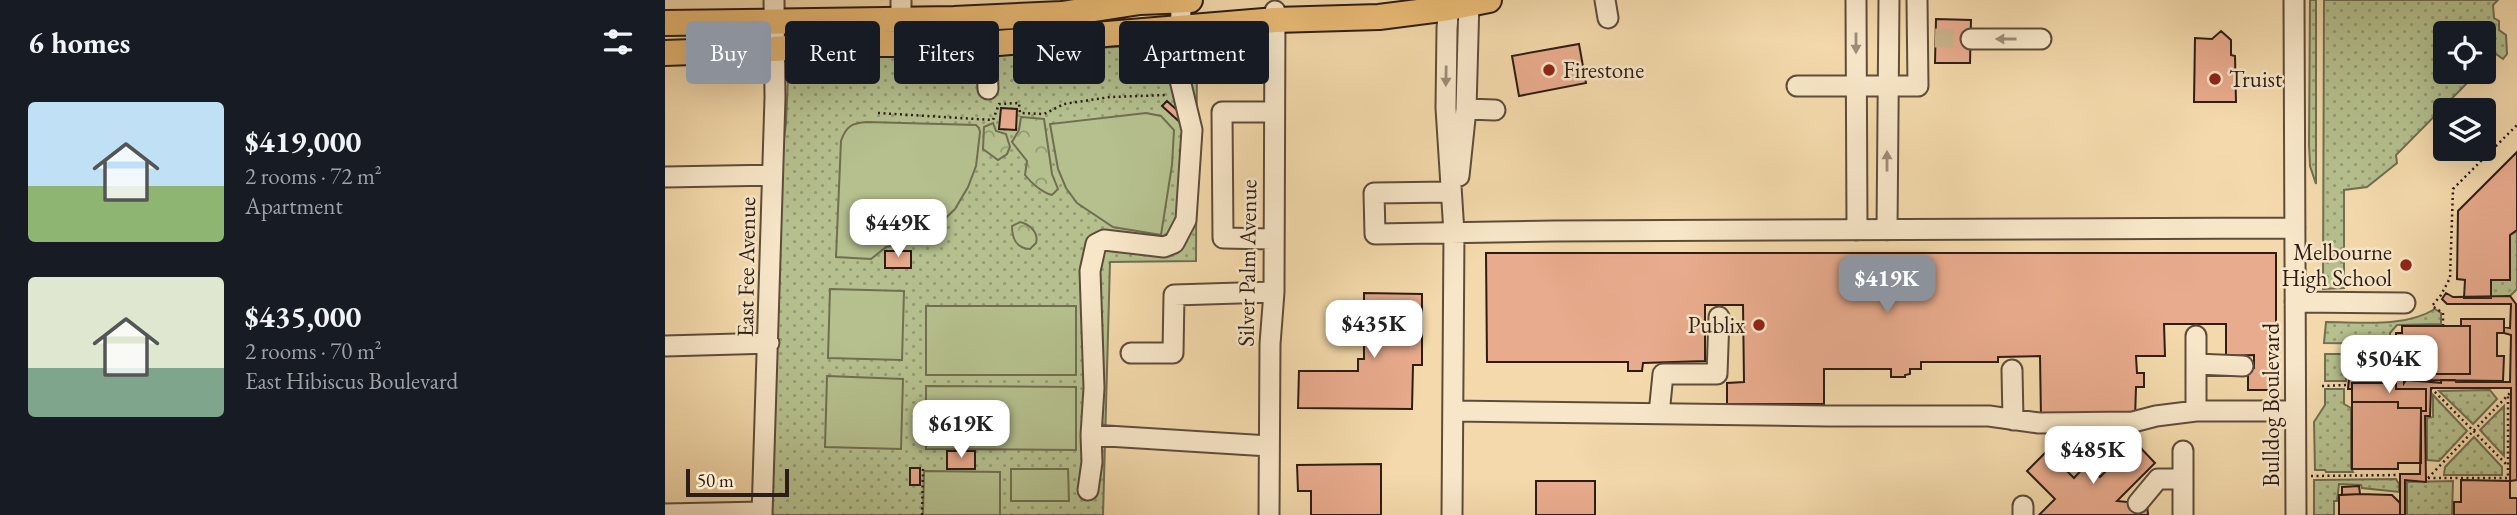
<!DOCTYPE html>
<meta charset="utf-8">
<style>
body{margin:0;font-family:"EB Garamond",serif;background:#20242c;color:#f1f3f6;height:100vh;display:flex;flex-direction:column;font-size:26px;white-space:nowrap}
*{box-sizing:border-box;margin:0}
p{font-size:23px;color:#9ea1a6}
.icon{flex:none;width:38px;height:38px;fill:none;stroke:currentColor;stroke-width:2;stroke-linecap:round;stroke-linejoin:round}
.map{position:relative;flex:1;overflow:hidden}
.drawer{display:flex;flex-direction:column;background:#171b24;width:665px}
.drawer>*{flex:none}
.hud{position:absolute;left:21px;top:21px;width:665px;height:63px;display:flex;gap:14px}
.tools{position:absolute;left:1768px;top:21px;display:grid;gap:14px}
.tools a{display:grid;place-items:center;width:63px;height:63px;border-radius:7px;background:#171b24;box-shadow:0 7px 28px #0002;font-size:35px}
.scale{position:absolute;left:21px;bottom:18px;width:103px;box-sizing:border-box;padding-left:7px;border:4px solid #2d1d16;border-top:0;font-size:19px;line-height:24px;white-space:nowrap;color:#2d1d16;-webkit-text-stroke:5px #f7e6c8;paint-order:stroke}
.price{position:absolute;translate:-50% -60px;padding:0 16px;border-radius:14px;background:#fff;color:#222;font-size:23px;line-height:46px;filter:drop-shadow(0 2px 4px #0008)}
.price::after{content:'';position:absolute;left:50%;top:42px;width:21px;height:16px;margin-left:-10px;background:inherit;clip-path:polygon(0 0,100% 0,50% 100%)}
.price.selected{background:#8c9099;color:#fff}
ul{padding:0;list-style:none}
li{display:flex;align-items:center;gap:21px;height:175px;padding:0 28px}
li span{display:grid;place-items:center;flex:none;width:196px;height:140px;border-radius:7px;color:#555}
li>.icon{margin-inline-start:auto}
span .icon{width:84px;height:84px;fill:#fffc;stroke-width:1}
li b{font-size:30px}
h2{display:flex;justify-content:space-between;align-items:center;height:84px;padding:0 28px;font-size:30px}
.pill{padding:0 24px;border-radius:7px;background:#171b24;box-shadow:0 7px 28px #0002;font-size:24px;line-height:63px}
.pill.selected{background:#8c9099;color:#fff}
main{display:flex;flex:1;min-height:0}
.map>svg:first-child{display:block}
.green{fill:url(#green-dots);stroke:#716e52;stroke-width:2}
.forest{fill:url(#forest-crowns);stroke:#716e52;stroke-width:2}
.pitch{fill:#b5c08e;stroke:#716e52;stroke-width:2}
.building{fill:#e8ab8d;stroke:#2d1d16;stroke-width:2}
.lines{fill:none;stroke-linecap:round;stroke-linejoin:round}
.minor-tunnel{stroke:#cbb38d;stroke-width:19;stroke-dasharray:19 10;stroke-linecap:butt}
.minor-casing{stroke:#5e4c3b;stroke-width:23}
.major-casing{stroke:#2d1d16;stroke-width:28}
.path{stroke:#2d1d16;stroke-width:2.5;stroke-dasharray:2 3.5;stroke-linecap:butt}
.minor{stroke:#f7e6c8;stroke-width:19}
.major{stroke:#eabc76;stroke-width:24}
.oneway{fill:#9c8c78}
.poi-dot{fill:#8f2418;stroke:#f7e6c8;stroke-width:2.5}
.labels{text-anchor:middle;dominant-baseline:central;stroke-width:5;stroke-linejoin:round;paint-order:stroke}
.poi-label{font-size:23px;fill:#2d1d16;stroke:#f7e6c8;text-anchor:start}
.street-label{font-size:23px;fill:#2d1d16;stroke:#f7e6c8}
</style>
<main>
<section class="drawer">
<h2>6 homes<svg class="icon" aria-label="filters" viewBox="0 0 24 24"><path d="M4 7h16M4 17h16"/><circle cx="9" cy="7" r="2"/><circle cx="15" cy="17" r="2"/></svg></h2>
<ul>
<li><span style="background:linear-gradient(#bfe0f5 60%,#8fb573 0)"><svg class="icon" aria-label="home" viewBox="0 0 24 24"><path d="M3 11l9-7 9 7M6 9v11h12V9"/></svg></span><div><b>$419,000</b><p>2 rooms · 72 m²</p><p>Apartment</p></div></li>
<li><span style="background:linear-gradient(#dfe7d0 65%,#7fa58c 0)"><svg class="icon" aria-label="home" viewBox="0 0 24 24"><path d="M3 11l9-7 9 7M6 9v11h12V9"/></svg></span><div><b>$435,000</b><p>2 rooms · 70 m²</p><p>East Hibiscus Boulevard</p></div></li>
</ul>
</section>
<div class="map">
<svg width="1852" height="515" viewBox="0 0 1852 515">
<defs>
<pattern id="green-dots" width="8" height="8" patternUnits="userSpaceOnUse" patternTransform="scale(1.75)"><rect width="8" height="8" fill="#b5c08e"/><path d="M2 2h.1M6 6h.1" fill="none" stroke="#949b73" stroke-width="1.8" stroke-linecap="round"/></pattern>
<pattern id="forest-crowns" width="20" height="18" patternUnits="userSpaceOnUse" patternTransform="scale(1.75)"><rect width="20" height="18" fill="#b5c08e"/><path d="M2 6a3 3 0 1 1 6 0M12 15a3 3 0 1 1 6 0" fill="none" stroke="#949b73"/></pattern>
</defs>
<rect width="100%" height="100%" fill="#f3d9ab"/>
<filter id="stains"><feTurbulence type="fractalNoise" baseFrequency=".00286" numOctaves="4"/><feColorMatrix values="0 0 0 0 .2 0 0 0 0 .09 0 0 0 0 .02 0 0 0 .5 -.17"/></filter>
<radialGradient id="worn" r=".72"><stop offset=".6" stop-color="#630" stop-opacity="0"/><stop offset="1" stop-color="#630" stop-opacity=".3"/></radialGradient>
<path class="green" d="M1645,0H1651V184L1645,166L1644,144Z
M1659,0H1833L1828,5L1829,18L1834,21V30L1841,35L1842,54L1838,59L1831,54L1818,66V33H1780V72H1813L1731,155L1732,163L1702,187L1679,190V288L1658,289Z
M501,44H532L531,261L445,262L438,515H106L116,162L121,123L123,77L130,66L154,53L298,56Z
M1852,231V289L1845,296L1826,298V280H1845V235Z
M1770,309L1776,313V324L1732,325L1725,333V344L1659,343L1661,322C1696,322 1739,328 1770,309Z
M1660,354H1725V376H1681V381H1660Z
M1660,389H1679V404L1686,408V468L1688,472H1661L1660,470H1650L1649,422L1660,405Z
M1825,390L1832,399L1808,424L1774,391Z
M1768,395L1802,431L1774,461L1762,460V418L1768,417Z
M1839,406V456L1815,430Z
M1809,437L1837,467V475H1779L1780,467Z
M1731,479L1734,484V492L1697,488L1696,485L1674,484L1672,501H1669V515H1649V480Z
M1788,481L1787,515H1742V482Z"/>
<path class="forest" d="M356,117L379,119L387,174L393,189L387,195C378,193 366,183 360,175L362,161L347,142L354,130Z
M328,123L331,131L341,134L345,147L342,154L333,160L318,149L319,127Z
M355,222C364,224 374,232 371,243L365,249C351,248 347,239 347,226Z"/>
<path class="pitch" d="M481,113L496,116L509,130L507,165L496,235L448,227L412,203L401,188L393,169L385,124Z
M202,122L311,125L314,128L315,132L311,166L303,187L290,209L262,236L250,242L221,247L206,259L171,257L176,141C181,126 187,123 202,122Z
M165,289L239,291L237,360L163,358Z
M261,306H411V375H261Z
M162,376L238,379L236,449L160,447Z
M261,386L411,387V450L261,449Z
M346,469H403L404,501H346Z
M259,471L335,472V515H258Z"/>
<path class="building" d="M1271,19L1306,20L1305,63H1270Z
M1556,31L1566,40V55L1570,56L1571,102H1529L1530,38L1547,39Z
M914,44L921,83L854,96L847,56Z
M502,101L522,119L517,124L497,106Z
M336,108L352,109L351,130L334,129Z
M1852,152V230L1845,235V280H1826V298H1799L1800,280L1792,279L1793,211Z
M220,251H246V268H220Z
M821,253H1611V390H1583V368H1589V355L1561,356V324H1499L1500,356H1471L1472,373H1479V387H1471L1470,419H1376L1375,356L1333,357V362H1256V369H1245V374L1240,375V377H1226V369H1159V404H1062V383L1079,382L1078,305H1040V361L978,363L977,371H963V362H822Z
M699,293L757,294V365H748L747,409L633,408L634,371H693V359H699Z
M1781,293L1788,297L1845,296L1851,304L1852,480L1845,481L1846,388H1766L1765,416H1760L1761,482L1740,480V515H1735V474H1755L1756,411H1761V389H1731V383H1687V389H1683L1684,379H1732L1734,370L1737,369V374H1739V383L1741,380L1776,383V380H1790L1791,382H1845L1846,335L1839,333V327L1845,328L1846,304H1782L1777,299Z
M1796,319H1839V333H1832V356H1839L1838,381L1763,380V374H1805V326H1796Z
M1737,326H1805V374H1737V368H1731V333H1737Z
M1687,383H1731V389H1761V411H1756V408H1733V402H1687Z
M1687,402H1733V408H1756V463H1733V469H1687Z
M1470,442L1490,463L1452,501L1482,504L1483,515H1374L1390,499L1362,471L1382,451L1409,478L1422,464L1435,477Z
M282,451H310V469H282Z
M716,464V515H646V491H633L632,465Z
M245,468H255V485H245Z
M1796,480L1845,481V498H1852V515H1789V502H1796Z
M871,481H930V515H871Z
M1694,486L1695,494L1677,495V487Z
M1695,494L1727,495L1735,503V515H1674V495Z"/>
<g class="lines">
<path class="minor-tunnel" d="M1270,38L1306,39"/>
<g class="minor-casing">
<path id="minor" d="M236,0V19
M784,0L782,29L781,108L789,233L787,515
M940,0L943,18
M1191,0L1192,230
M1629,0L1631,515
M1306,39H1376
M321,44L323,89
M1132,86H1253L1252,0
M801,109L830,110
M609,112H557L558,238L609,239
M794,176L801,109L804,0
M0,177L107,175
M786,192L709,193L710,234L889,231L1630,228
M1222,230L1224,0
M1630,302L1740,303
M1531,336V411
M0,346L104,343
M466,353H508L509,295L609,292
M1531,364L1578,366
M1347,370L1348,420
M788,411L1163,416H1324L1374,423L1468,422L1491,416L1531,411H1630
M994,414L998,374H1052L1054,317
M426,435L604,446
M1518,451V515
M423,490L427,462L426,435L429,388L425,271L431,244L439,240L499,247L509,243L521,220L527,130L515,80L516,0
M1473,503L1493,479H1518
M1358,506V515
M0,514L97,512
M97,515L110,98L109,0
M604,515L605,344L609,292L610,11"/>
</g>
<g class="major-casing">
<path id="major" d="M0,23L289,19L397,14L475,2L525,0
M0,53L109,49L177,44H321L610,20L714,17L784,8L824,0"/>
</g>
<path class="path" d="M213,113L328,120L334,104L354,103L355,113L379,114L399,104L445,97L503,95
M1778,326V313L1767,306L1776,295L1785,278L1788,189L1852,125
M1852,385V384
M1657,386L1683,385
M1766,388L1843,466
M1646,476L1735,475
M1763,478H1843V395
M1763,478L1846,392
M257,515L258,468"/>
<use href="#minor" class="minor"/>
<use href="#major" class="major"/>
</g>
<defs><path id="oneway-solid" d="M-6-.8H1V-3.2L6.5 0L1 3.2V.8H-6Z" transform="scale(1.75)"/></defs>
<g class="oneway">
<use href="#oneway-solid" transform="translate(1341 39) rotate(180)"/>
<use href="#oneway-solid" transform="translate(1191 43) rotate(90)"/>
<use href="#oneway-solid" transform="translate(781 76) rotate(91)"/>
<use href="#oneway-solid" transform="translate(1222 161) rotate(-90)"/>
</g>
<g class="poi-dot">
<circle cx="884" cy="70" r="7"/>
<circle cx="1550" cy="79" r="7"/>
<circle cx="1741" cy="265" r="7"/>
<circle cx="1094" cy="325" r="7"/>
</g>
<g class="labels">
<g class="poi-label">
<text x="898" y="70">Firestone</text>
<text x="1564" y="79">Truist</text>
<text x="1727" y="252" text-anchor="end">Melbourne<tspan x="1727" dy="26">High School</tspan></text>
<text x="1080" y="325" text-anchor="end">Publix</text>
</g>
<g class="street-label">
<text transform="translate(582 263) rotate(-89)">Silver Palm Avenue</text>
<text transform="translate(81 267) rotate(-89)">East Fee Avenue</text>
<text transform="translate(1606 405) rotate(-90)">Bulldog Boulevard</text>
</g>
</g>
<rect width="100%" height="100%" filter="url(#stains)"/>
<rect width="100%" height="100%" fill="url(#worn)"/>
</svg>
<div class="tools">
<a><svg class="icon" aria-label="locate" viewBox="0 0 24 24"><circle cx="12" cy="12" r="6"/><path d="M12 2v4M12 18v4M2 12h4M18 12h4"/></svg></a>
<a><svg class="icon" aria-label="layers" viewBox="0 0 24 24"><path d="M12 4l9 5-9 5-9-5zM3 14l9 5 9-5"/></svg></a>
</div>
<div class="scale">50 m</div>
<b class="price" style="left:233px;top:259px">$449K</b>
<b class="price selected" style="left:1222px;top:315px">$419K</b>
<b class="price" style="left:709px;top:360px">$435K</b>
<b class="price" style="left:1724px;top:395px">$504K</b>
<b class="price" style="left:296px;top:460px">$619K</b>
<b class="price" style="left:1428px;top:486px">$485K</b>
<div class="hud">
<a class="pill selected">Buy</a>
<a class="pill">Rent</a>
<a class="pill">Filters</a>
<a class="pill">New</a>
<a class="pill">Apartment</a>
</div>
</div>
</main>
